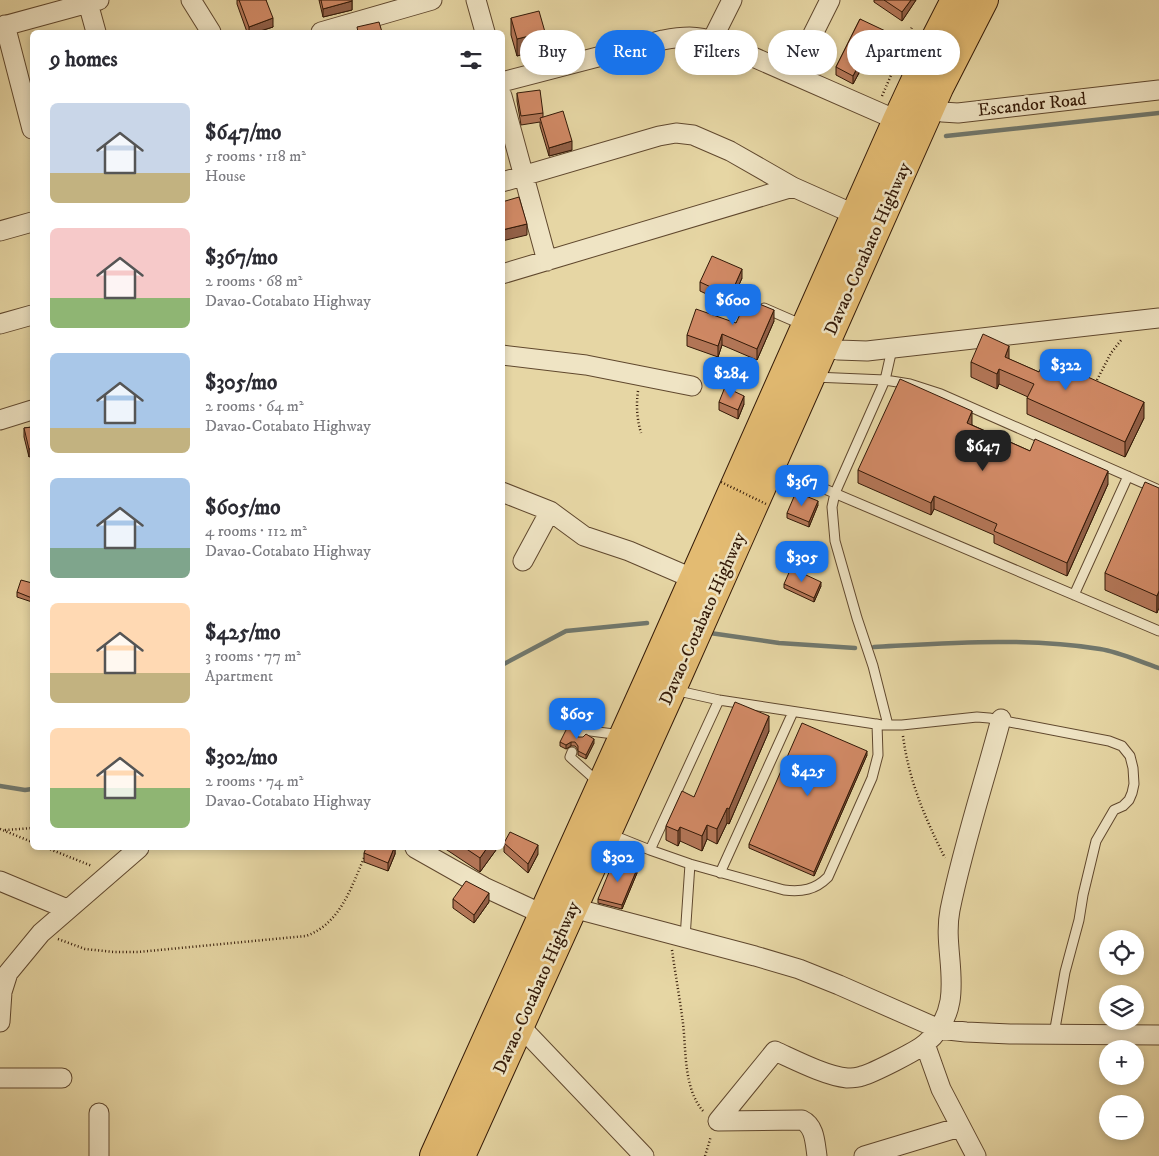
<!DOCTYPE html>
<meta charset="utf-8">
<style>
body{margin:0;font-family:"IM FELL DW Pica",serif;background:#f2f2f3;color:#2b2b33;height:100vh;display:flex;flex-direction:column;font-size:19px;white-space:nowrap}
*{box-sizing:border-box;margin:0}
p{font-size:16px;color:#7c7c81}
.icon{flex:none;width:28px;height:28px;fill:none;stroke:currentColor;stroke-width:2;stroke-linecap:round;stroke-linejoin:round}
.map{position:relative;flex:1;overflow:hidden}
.details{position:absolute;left:30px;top:30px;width:475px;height:820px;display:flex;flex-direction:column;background:#fff;border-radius:8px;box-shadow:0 2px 8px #0003}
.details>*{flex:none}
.banner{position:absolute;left:520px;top:30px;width:475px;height:45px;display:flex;gap:10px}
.controls{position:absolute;left:1099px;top:930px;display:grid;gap:10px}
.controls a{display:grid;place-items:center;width:45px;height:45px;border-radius:50%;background:#fff;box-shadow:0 2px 8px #0003;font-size:25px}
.price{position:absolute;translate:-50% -42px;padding:0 11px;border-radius:10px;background:#1a73e8;color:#fff;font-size:16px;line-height:32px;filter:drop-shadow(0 1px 2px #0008)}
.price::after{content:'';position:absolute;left:50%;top:30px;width:15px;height:11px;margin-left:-8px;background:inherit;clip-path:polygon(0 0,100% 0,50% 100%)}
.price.active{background:#222;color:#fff}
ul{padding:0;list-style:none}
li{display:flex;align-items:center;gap:15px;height:125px;padding:0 20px}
li span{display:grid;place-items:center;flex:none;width:140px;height:100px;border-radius:8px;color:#555}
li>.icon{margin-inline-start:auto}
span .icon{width:60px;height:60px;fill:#fffc;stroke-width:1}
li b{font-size:21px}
h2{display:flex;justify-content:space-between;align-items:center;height:60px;padding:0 20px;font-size:21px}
.chip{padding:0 18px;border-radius:22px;background:#fff;box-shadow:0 2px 8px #0003;font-size:18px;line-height:45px}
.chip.active{background:#1a73e8;color:#fff}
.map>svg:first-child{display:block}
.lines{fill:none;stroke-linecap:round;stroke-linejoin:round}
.stream{stroke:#71786d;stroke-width:4.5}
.service-casing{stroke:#60482e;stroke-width:11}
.minor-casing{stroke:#60482e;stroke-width:21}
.trunk-casing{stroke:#331907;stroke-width:30}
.path{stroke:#331907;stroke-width:2.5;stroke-dasharray:1 2.5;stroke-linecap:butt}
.service{stroke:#efe4c4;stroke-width:9}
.minor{stroke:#efe4c4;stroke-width:19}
.trunk{stroke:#e3bb72;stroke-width:28}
.path-bridge{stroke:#331907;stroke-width:2.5;stroke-dasharray:1 2.5;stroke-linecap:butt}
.wall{fill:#b37657;stroke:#331907}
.shaded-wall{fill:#926047;stroke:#331907}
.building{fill:#d08965;stroke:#331907}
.labels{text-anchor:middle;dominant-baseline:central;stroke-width:5;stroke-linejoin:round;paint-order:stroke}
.street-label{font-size:18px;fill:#331907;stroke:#efe4c4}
</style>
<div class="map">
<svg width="1159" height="1156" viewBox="0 0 1159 1156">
<rect width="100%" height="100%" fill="#e6d6a4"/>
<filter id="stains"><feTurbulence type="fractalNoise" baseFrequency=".004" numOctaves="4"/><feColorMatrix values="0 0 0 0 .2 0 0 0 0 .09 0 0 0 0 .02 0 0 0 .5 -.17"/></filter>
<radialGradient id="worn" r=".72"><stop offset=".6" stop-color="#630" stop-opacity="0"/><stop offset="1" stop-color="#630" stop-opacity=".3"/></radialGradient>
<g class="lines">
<path class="stream" d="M946,136L1159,113
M710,633L779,643L855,648
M874,647C949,643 1026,637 1100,649C1120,652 1140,662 1159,668
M502,665L566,631L647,623
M0,786L25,790L32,789"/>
<g class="service-casing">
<path id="service" d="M764,308L803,325
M814,377L885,380L910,384L941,394L1159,490
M773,467L1159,631
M1074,595L1128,476
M674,690L719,700L882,725H902L977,717L989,718L1109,741L1122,746L1130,756L1133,768L1134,784L1132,793L1129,800L1123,806L1114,810L1096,841L1083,895L1079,920L1065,972L1054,1034
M888,725L873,666L857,618L835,541L832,507L835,493L885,380L892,349
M580,736L583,730L621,735
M572,752L570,757L599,783
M610,834L650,850L690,864L784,890C802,892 815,890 828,877L872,778L878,755L877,724
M650,850L719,700
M720,873L793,712
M685,938L690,864"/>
</g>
<g class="minor-casing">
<path id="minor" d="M191,0L211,32
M476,0L485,32
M88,3L96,32
M5,25L32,129
M0,27L99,0
M321,32L432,0
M712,40L732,0
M793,74L830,0
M502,82L663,40C690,35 702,36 728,46L908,125
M502,96L547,261
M920,105L942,112L958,113L1159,90
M502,182L659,136L676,133L693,135L730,151L793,187L856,215
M0,231L32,222
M502,274L793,187
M0,324L32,315
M824,346L838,350L867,351L1159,318
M502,355L586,365L692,386
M0,420L32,410
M502,492L550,511L584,536L629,551L694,579
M523,561L550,511
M415,848L484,887L553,919
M0,881L67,909
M562,903L573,908L755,956L799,969L839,985L939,1029L966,1032L1010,1034L1159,1035
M0,1022L2,992L8,973L41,933L139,848
M520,1026L644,1156
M925,1044L941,1089L976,1156
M0,1078H62
M718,1121L775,1051C795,1060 826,1076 847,1078C851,1078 857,1078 862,1076C873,1073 917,1051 926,1043C938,1033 947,1018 950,1001C955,971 944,941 950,910C963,846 984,783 1001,719
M718,1121L802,1120C815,1126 815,1143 817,1156
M99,1156V1113
M864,1156L960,1127"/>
</g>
<g class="trunk-casing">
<path id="trunk" d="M434,1156L649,679L897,120L930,49L955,0
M461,1156L672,689L939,88L984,0"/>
</g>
<path class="path" d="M882,96L912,27
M1097,380L1111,353L1122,339
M638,391C636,406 637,419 641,433
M903,736C909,781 925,818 945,858
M0,829L32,842
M5,830L32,828
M47,848L92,866
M58,939L85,949L114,952H138L306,936C340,924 351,888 364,858
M672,950C675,972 679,994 682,1016C687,1047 682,1088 704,1112
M705,1156L711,1136"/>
<use href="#service" class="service"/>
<use href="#minor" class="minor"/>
<use href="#trunk" class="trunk"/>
<path class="path-bridge" d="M721,482L768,505"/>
</g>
<path class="wall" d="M237,0H266L273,27L257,32H247L237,4Z
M319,0H352V10L323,17Z
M874,0H916L902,21L874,2Z
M511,18L545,48L517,56L511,35Z
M860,19L896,44L884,68L866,60L853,84L836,75V67Z
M517,93L543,113V117L572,150L549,156L540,126V122L521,125L517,101Z
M742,278L730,305L700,291V282Z
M774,321L757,360L722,345L718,357L687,346V335L736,323Z
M1009,359L1144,418L1125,457L1027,414V398L1028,397L999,384L997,389L971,377V362Z
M719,402L744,404L738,419L719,410Z
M972,424V425L1030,451L1108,484L1067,576L994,543V535L934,509L931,515L858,483V470Z
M32,427L29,457L24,437V428Z
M1159,488L1157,613L1105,590V573Z
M818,505L809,527L787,518V513Z
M32,583V602L17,597V592Z
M784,584L821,586L814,602L784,588Z
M769,731L729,824L727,823L717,844L707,839L702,851L680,841L678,846L666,840V826L694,797Z
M575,735L578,737L594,743L586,759L578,755V750L575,746H571L566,749L560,746V742Z
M867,755L814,876L749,848V844Z
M504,843L538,854L528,873L504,852Z
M395,848V854L388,871L364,862V853Z
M444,848H496V850L480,872Z
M637,873L622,909L598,903V899Z
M453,899L489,902L474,923L453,908Z"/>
<path class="shaded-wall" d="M911,0H916L902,21V12Z
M352,1V10L323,17V9Z
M273,18V27L257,32H249V27Z
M545,32V48L517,56V39Z
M896,36V44L884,68V60Z
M866,51V60L853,84V76Z
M572,141V150L549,156V148Z
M527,224V235L502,241V230Z
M742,269V278L730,305V296Z
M774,310V321L757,360V349Z
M722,334V345L718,357V346Z
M1009,346V362L1005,372V357Z
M999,369V384L997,389V374Z
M744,396V404L738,419V410Z
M1144,402V418L1125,457V442Z
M972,411V424L967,436V423Z
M32,448V456L29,457V449Z
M1108,471V484L1067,576V563Z
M934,496V509L931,515V503Z
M818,501V505L809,527V522Z
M821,582V586L814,602V598Z
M1159,591V608L1157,613V596Z
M769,716V731L729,824V809Z
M594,739V743L586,759V755Z
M571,742V746L566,749V745Z
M867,751V755L814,876V872Z
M727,808V823L717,844V829Z
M707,825V839L702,851V836Z
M680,827V841L678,846V831Z
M538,845V854L528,873V864Z
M394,848H395V854L388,871V863Z
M487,848H496V850L480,872V858Z
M637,869V873L622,909V905Z
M489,893V902L474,923V915Z"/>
<path class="building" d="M239,0H266L273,18L249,27Z
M321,0H352V1L323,9Z
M884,0H911L902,12Z
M539,11L545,32L517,39L511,18Z
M860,19L896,36L884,60L866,51L853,76L836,67Z
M379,22L382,32H358L357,27Z
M540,90L543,113L521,116L517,93Z
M563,111L572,141L549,148L540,118Z
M519,197L527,224L502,230V202Z
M712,256L742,269L730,296L700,282Z
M747,299L774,310L757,349L722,334L718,346L687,335L696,309L736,323Z
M983,334L1009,346L1005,357L1039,372L1045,358L1144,402L1125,442L1027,398L1034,384L999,369L997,374L971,362Z
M900,379L972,411L967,423L1030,451L1035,439L1108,471L1067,563L994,531L997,524L934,496L931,503L858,470Z
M725,387L744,396L738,410L719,402Z
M32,427V448L29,449L24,428Z
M1145,482L1159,488V591L1157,596L1105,573Z
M796,492L818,501L809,522L787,513Z
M791,568L821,582L814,598L784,584Z
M21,580L32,583V598L17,592Z
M735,702L769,716L729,809L727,808L717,829L707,825L702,836L680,827L678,831L666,826L682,791L694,797Z
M802,723L867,751L814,872L749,844Z
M568,726L574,729L575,735L578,737H583L586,734L594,739L586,755L578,751V746L575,742H571L566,745L560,742Z
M510,832L538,845L528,864L504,843Z
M366,848H394L388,863L364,853Z
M465,848H487L480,858Z
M614,860L637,869L622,905L598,899Z
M466,881L489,893L474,915L453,899Z"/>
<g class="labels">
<g class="street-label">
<text transform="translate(1032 105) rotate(-6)">Escandor Road</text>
<text transform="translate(868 249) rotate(-66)">Davao-Cotabato Highway</text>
<text transform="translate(703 619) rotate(-66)">Davao-Cotabato Highway</text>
<text transform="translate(537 988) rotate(-66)">Davao-Cotabato Highway</text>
</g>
</g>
<rect width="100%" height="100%" filter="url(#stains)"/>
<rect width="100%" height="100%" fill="url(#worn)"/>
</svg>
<div class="controls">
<a><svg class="icon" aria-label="locate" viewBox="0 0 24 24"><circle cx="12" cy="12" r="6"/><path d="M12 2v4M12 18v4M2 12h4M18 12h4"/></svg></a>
<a><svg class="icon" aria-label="layers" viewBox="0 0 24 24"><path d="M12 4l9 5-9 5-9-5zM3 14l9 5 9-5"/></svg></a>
<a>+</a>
<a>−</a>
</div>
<b class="price" style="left:733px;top:326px">$600</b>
<b class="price" style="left:1066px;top:391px">$322</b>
<b class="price" style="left:731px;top:399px">$284</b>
<b class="price active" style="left:983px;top:472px">$647</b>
<b class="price" style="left:802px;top:507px">$367</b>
<b class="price" style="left:802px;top:583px">$305</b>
<b class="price" style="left:577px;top:740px">$605</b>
<b class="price" style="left:808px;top:797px">$425</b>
<b class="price" style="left:618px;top:883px">$302</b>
<div class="banner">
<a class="chip">Buy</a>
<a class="chip active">Rent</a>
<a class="chip">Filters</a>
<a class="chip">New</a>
<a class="chip">Apartment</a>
</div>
<section class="details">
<h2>9 homes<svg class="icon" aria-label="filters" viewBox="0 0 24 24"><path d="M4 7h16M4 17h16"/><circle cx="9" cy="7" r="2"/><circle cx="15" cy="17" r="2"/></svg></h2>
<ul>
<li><span style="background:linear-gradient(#c9d6e8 70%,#c2b280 0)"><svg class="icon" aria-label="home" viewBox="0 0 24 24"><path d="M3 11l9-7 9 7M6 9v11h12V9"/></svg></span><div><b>$647/mo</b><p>5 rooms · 118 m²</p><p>House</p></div></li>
<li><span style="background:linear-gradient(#f6c9c9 70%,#8fb573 0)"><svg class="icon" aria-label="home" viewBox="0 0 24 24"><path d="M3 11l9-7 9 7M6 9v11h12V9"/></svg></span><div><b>$367/mo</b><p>2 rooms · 68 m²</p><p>Davao-Cotabato Highway</p></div></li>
<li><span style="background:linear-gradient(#a9c7e8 75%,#c2b280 0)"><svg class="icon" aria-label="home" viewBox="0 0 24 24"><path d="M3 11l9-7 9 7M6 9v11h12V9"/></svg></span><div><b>$305/mo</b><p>2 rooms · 64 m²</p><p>Davao-Cotabato Highway</p></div></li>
<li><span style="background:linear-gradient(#a9c7e8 70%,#7fa58c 0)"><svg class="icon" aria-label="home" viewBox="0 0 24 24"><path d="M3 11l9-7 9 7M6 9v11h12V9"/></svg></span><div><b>$605/mo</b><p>4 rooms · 112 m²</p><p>Davao-Cotabato Highway</p></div></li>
<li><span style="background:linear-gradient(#ffd9b3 70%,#c2b280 0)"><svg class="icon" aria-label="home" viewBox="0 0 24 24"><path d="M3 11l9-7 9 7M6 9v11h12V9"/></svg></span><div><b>$425/mo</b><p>3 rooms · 77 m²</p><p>Apartment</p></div></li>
<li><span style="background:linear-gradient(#ffd9b3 60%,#8fb573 0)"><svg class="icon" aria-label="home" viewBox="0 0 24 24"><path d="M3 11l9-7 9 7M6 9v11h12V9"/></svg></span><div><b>$302/mo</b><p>2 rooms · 74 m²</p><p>Davao-Cotabato Highway</p></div></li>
</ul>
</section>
</div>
